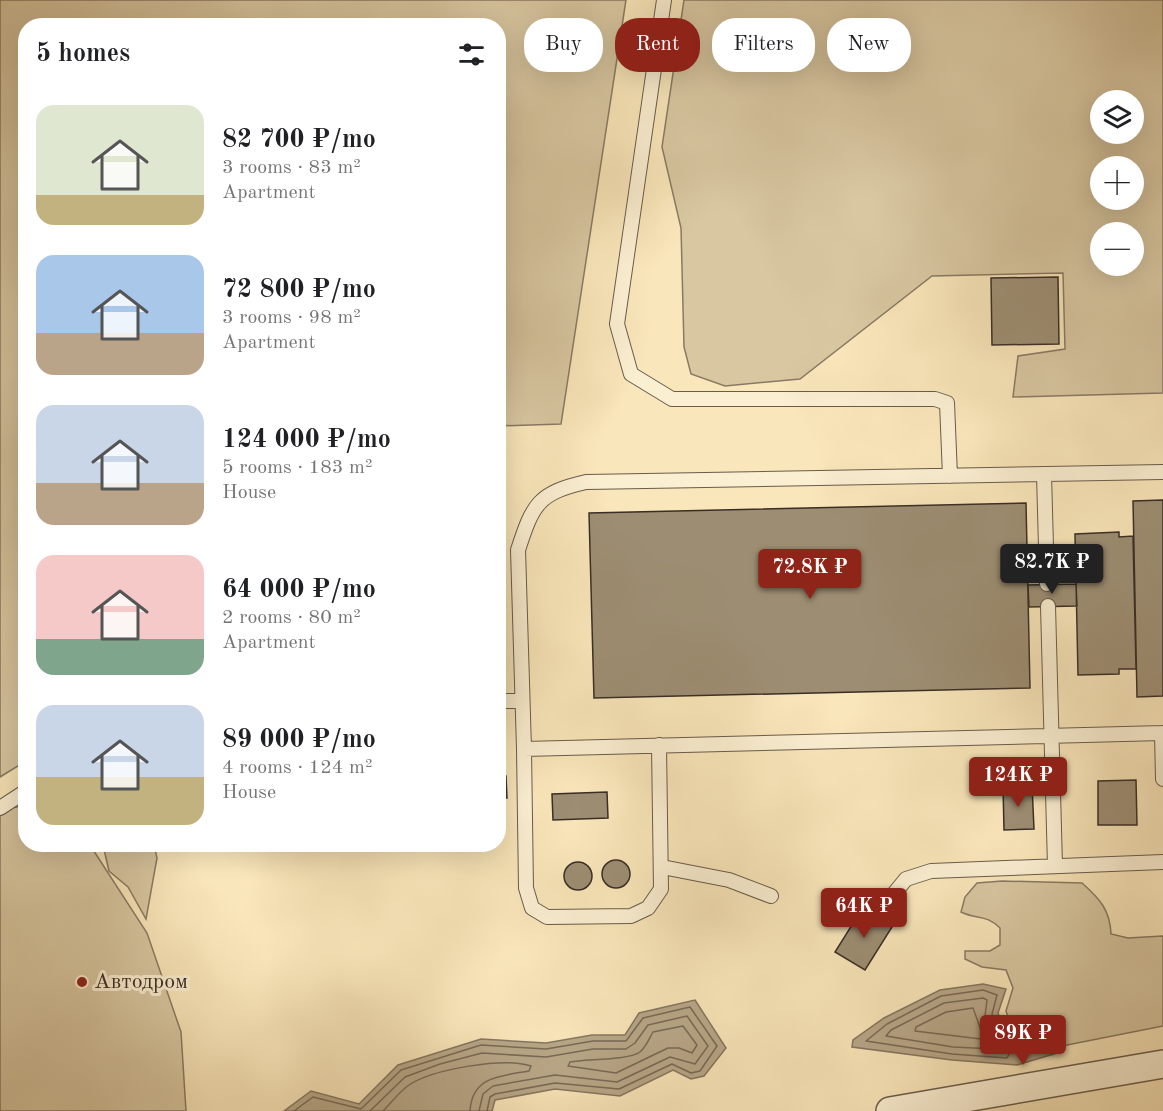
<!DOCTYPE html>
<meta charset="utf-8">
<style>
body{margin:0;font-family:"Old Standard TT",serif;background:#f6f6f6;color:#202124;height:100vh;display:flex;flex-direction:column;font-size:22px;white-space:nowrap}
*{box-sizing:border-box;margin:0}
p{font-size:20px;color:#757577}
.icon{flex:none;width:33px;height:33px;fill:none;stroke:currentColor;stroke-width:2;stroke-linecap:round;stroke-linejoin:round}
.map{position:relative;flex:1;overflow:hidden}
.drawer{position:absolute;left:18px;top:18px;width:488px;height:834px;display:flex;flex-direction:column;background:#fff;border-radius:24px;box-shadow:0 6px 24px #0002}
.drawer>*{flex:none}
.top-card{position:absolute;left:524px;top:18px;width:549px;height:54px;display:flex;gap:12px}
.tools{position:absolute;left:1090px;top:90px;display:grid;gap:12px}
.tools a{display:grid;place-items:center;width:54px;height:54px;border-radius:50%;background:#fff;box-shadow:0 6px 24px #0002;font-size:30px}
.price{position:absolute;translate:-50% -51px;padding:0 14px;border-radius:6px;background:#8f2418;color:#fff;font-size:20px;line-height:39px;filter:drop-shadow(0 2px 3px #0008)}
.price::after{content:'';position:absolute;left:50%;top:36px;width:18px;height:14px;margin-left:-9px;background:inherit;clip-path:polygon(0 0,100% 0,50% 100%)}
.price.on{background:#222;color:#fff}
ul{padding:0;list-style:none}
li{display:flex;align-items:center;gap:18px;height:150px;padding:0 18px}
li span{display:grid;place-items:center;flex:none;width:168px;height:120px;border-radius:18px;color:#555}
li>.icon{margin-inline-start:auto}
span .icon{width:72px;height:72px;fill:#fffc;stroke-width:1}
li b{font-size:26px}
h2{display:flex;justify-content:space-between;align-items:center;height:72px;padding:0 18px;font-size:26px}
.chip{padding:0 21px;border-radius:24px;background:#fff;box-shadow:0 6px 24px #0002;font-size:21px;line-height:54px}
.chip.on{background:#8f2418;color:#fff}
.map>svg:first-child{display:block}
.green{fill:#d8c7a1;stroke:#887a64;stroke-width:1.5;fill-rule:evenodd}
.water{fill:#b8a788;stroke:#857761;stroke-width:1.5}
.lines{fill:none;stroke-linecap:round;stroke-linejoin:round}
.shore{stroke:#786a57;stroke-width:1.5}
.building{fill:#9d8e73;stroke:#392e26;stroke-width:1.5}
.lane-casing{stroke:#695c4b;stroke-width:16}
.street-casing{stroke:#695c4b;stroke-width:30}
.lane{stroke:#fbefd2;stroke-width:14}
.street{stroke:#fbefd2;stroke-width:27}
.poi-dot{fill:#8f2418;stroke:#fbefd2;stroke-width:2}
.labels{text-anchor:middle;dominant-baseline:central;stroke-width:6;stroke-linejoin:round;paint-order:stroke}
.poi-label{font-size:22px;fill:#392e26;stroke:#fbefd2;text-anchor:start}
</style>
<div class="map">
<svg width="1163" height="1111" viewBox="0 0 1163 1111">
<rect width="100%" height="100%" fill="#f9e6ba"/>
<filter id="stains"><feTurbulence type="fractalNoise" baseFrequency=".00333" numOctaves="4"/><feColorMatrix values="0 0 0 0 .2 0 0 0 0 .09 0 0 0 0 .02 0 0 0 .5 -.17"/></filter>
<radialGradient id="worn" r=".72"><stop offset=".6" stop-color="#630" stop-opacity="0"/><stop offset="1" stop-color="#630" stop-opacity=".3"/></radialGradient>
<path class="green" d="M0,0H626L561,424L498,426V26H26V761L0,777Z
M684,0H1163V393L1013,397L1018,356L1065,349L1063,273L932,276L800,379L725,386L691,374L684,347L681,228L662,147ZM1134,100V134H1101V100ZM1134,166V200H1101V166ZM1101,232H1134V266H1101Z
M25,806L26,844L90,845L147,933L181,1032L186,1111H0V809Z
M103,845H154L157,858L146,919L128,887L109,871Z
M1002,881L1082,883C1100,899 1110,910 1111,934L1128,938L1163,936V1026L1052,1048L1017,1044L1006,1011L1013,988L1006,970L982,967L965,959V951H990L1000,945V928C986,914 977,920 961,912L965,897L977,883Z"/>
<path class="water" d="M983,984L1006,989L998,1013L1013,1050L1044,1051L1054,1054L1017,1065L952,1060L852,1047L853,1040L884,1018L940,990Z
M695,1000L726,1048L704,1076L691,1079L673,1070L620,1096L555,1089L495,1100L492,1111H284L311,1091L359,1104L398,1065L481,1039L546,1043L592,1035H625L639,1013Z"/>
<g class="lines">
<path class="shore" d="M983,990L997,995L992,1014L1009,1054L1007,1058L952,1054L866,1041L887,1024L941,996Z
M983,998L987,1000L985,1016L997,1046L995,1049L953,1047L886,1036L891,1030L944,1003Z
M973,1008L983,1036L981,1039L915,1031L916,1027L946,1012Z
M683,1026L697,1045L692,1053L679,1048H668L616,1073L568,1066L570,1062C586,1059 630,1060 640,1052C646,1047 649,1039 653,1032Z
M294,1111L313,1097L361,1109L401,1070L481,1045L546,1049L593,1041H626L643,1018L690,1007L717,1046L700,1071L691,1073L672,1064L619,1089L555,1083L495,1094L490,1097L487,1111
M370,1111L405,1077L440,1064L482,1053L546,1057L593,1049H626L635,1043L648,1025L687,1016L708,1046L695,1064L670,1057L617,1082L555,1075L493,1086L483,1094L479,1111
M383,1111C391,1103 400,1091 409,1085C433,1069 504,1057 531,1066L529,1071C501,1076 472,1076 470,1111"/>
</g>
<path class="building" d="M1058,277L1059,344L992,345L991,278Z
M1163,500V696L1137,697L1133,501Z
M1026,503L1030,688L594,698L589,513Z
M1119,532V537L1133,536L1136,669H1119V674L1078,675L1075,534Z
M1076,584L1077,606L1029,607L1028,585Z
M498,776H506L507,798H498Z
M1136,780L1137,825H1098V781Z
M1032,785L1034,829L1004,830L1003,786Z
M607,792L608,818L553,820L552,794Z
M602 874a14 14 0 1 1 28 0a14 14 0 1 1-28 0Z
M564 876a14 14 0 1 1 28 0a14 14 0 1 1-28 0Z
M862,909L892,927L865,970L835,952Z"/>
<g class="lines">
<g class="lane-casing">
<path id="lane" d="M664,0L617,324L631,374L672,399H935L947,403L950,476
M1163,472L586,482C538,493 533,504 518,550L524,749L1163,733
M1044,474L1047,584
M1048,606L1055,866
M498,701H522
M1162,733L1163,779
M524,749L526,888L532,908L547,917L631,916L648,908L661,889L659,745
M0,808L26,791
M662,867L729,880L771,896
M888,901L906,879L931,871L1163,862"/>
</g>
<g class="street-casing">
<path id="street" d="M890,1111L1163,1064"/>
</g>
<use href="#lane" class="lane"/>
<use href="#street" class="street"/>
</g>
<circle class="poi-dot" cx="82" cy="982" r="6"/>
<g class="labels">
<g class="poi-label">
<text x="94" y="982">Автодром</text>
</g>
</g>
<rect width="100%" height="100%" filter="url(#stains)"/>
<rect width="100%" height="100%" fill="url(#worn)"/>
</svg>
<div class="tools">
<a><svg class="icon" aria-label="layers" viewBox="0 0 24 24"><path d="M12 4l9 5-9 5-9-5zM3 14l9 5 9-5"/></svg></a>
<a>+</a>
<a>−</a>
</div>
<b class="price on" style="left:1052px;top:595px">82.7K ₽</b>
<b class="price" style="left:810px;top:600px">72.8K ₽</b>
<b class="price" style="left:1018px;top:808px">124K ₽</b>
<b class="price" style="left:864px;top:939px">64K ₽</b>
<b class="price" style="left:1023px;top:1066px">89K ₽</b>
<div class="top-card">
<a class="chip">Buy</a>
<a class="chip on">Rent</a>
<a class="chip">Filters</a>
<a class="chip">New</a>
</div>
<section class="drawer">
<h2>5 homes<svg class="icon" aria-label="filters" viewBox="0 0 24 24"><path d="M4 7h16M4 17h16"/><circle cx="9" cy="7" r="2"/><circle cx="15" cy="17" r="2"/></svg></h2>
<ul>
<li><span style="background:linear-gradient(#dfe7d0 75%,#c2b280 0)"><svg class="icon" aria-label="home" viewBox="0 0 24 24"><path d="M3 11l9-7 9 7M6 9v11h12V9"/></svg></span><div><b>82 700 ₽/mo</b><p>3 rooms · 83 m²</p><p>Apartment</p></div></li>
<li><span style="background:linear-gradient(#a9c7e8 65%,#b9a48a 0)"><svg class="icon" aria-label="home" viewBox="0 0 24 24"><path d="M3 11l9-7 9 7M6 9v11h12V9"/></svg></span><div><b>72 800 ₽/mo</b><p>3 rooms · 98 m²</p><p>Apartment</p></div></li>
<li><span style="background:linear-gradient(#c9d6e8 65%,#b9a48a 0)"><svg class="icon" aria-label="home" viewBox="0 0 24 24"><path d="M3 11l9-7 9 7M6 9v11h12V9"/></svg></span><div><b>124 000 ₽/mo</b><p>5 rooms · 183 m²</p><p>House</p></div></li>
<li><span style="background:linear-gradient(#f6c9c9 70%,#7fa58c 0)"><svg class="icon" aria-label="home" viewBox="0 0 24 24"><path d="M3 11l9-7 9 7M6 9v11h12V9"/></svg></span><div><b>64 000 ₽/mo</b><p>2 rooms · 80 m²</p><p>Apartment</p></div></li>
<li><span style="background:linear-gradient(#c9d6e8 60%,#c2b280 0)"><svg class="icon" aria-label="home" viewBox="0 0 24 24"><path d="M3 11l9-7 9 7M6 9v11h12V9"/></svg></span><div><b>89 000 ₽/mo</b><p>4 rooms · 124 m²</p><p>House</p></div></li>
</ul>
</section>
</div>
